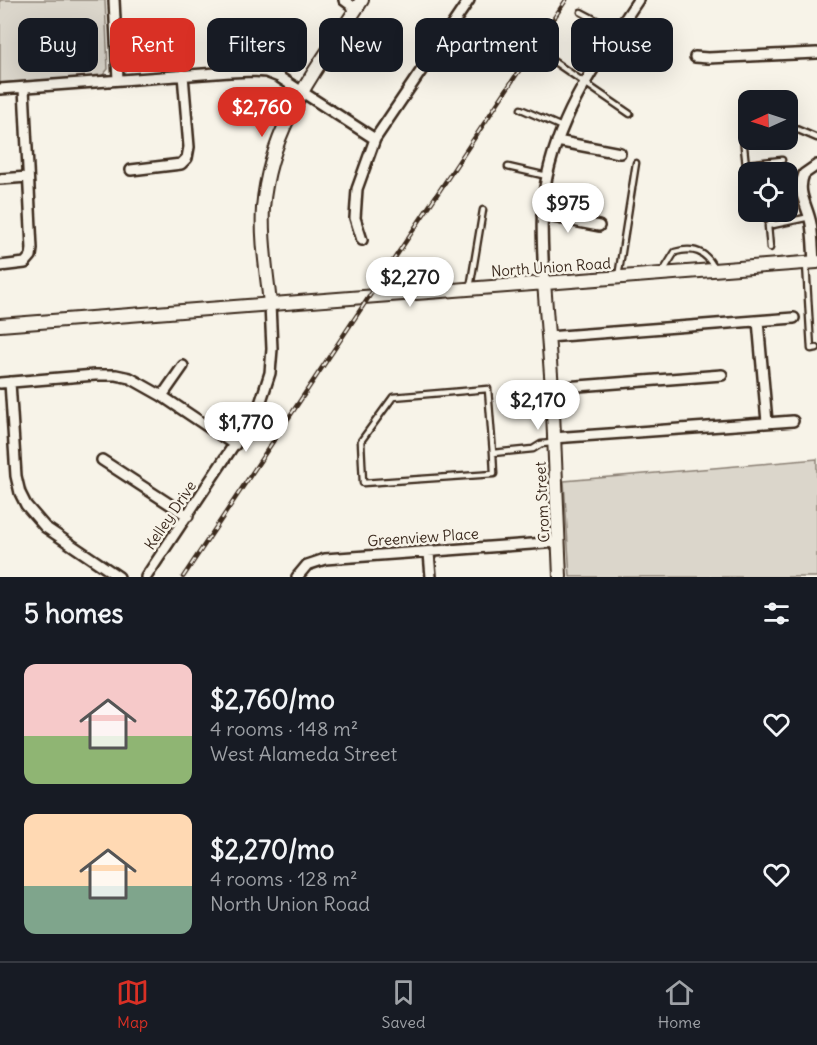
<!DOCTYPE html>
<meta charset="utf-8">
<style>
body{margin:0;font-family:Delius,sans-serif;background:#20242c;color:#f1f3f6;height:100vh;display:flex;flex-direction:column;font-size:22px;white-space:nowrap}
*{box-sizing:border-box;margin:0}
p{font-size:20px;color:#9ea1a6}
.icon{flex:none;width:33px;height:33px;fill:none;stroke:currentColor;stroke-width:2;stroke-linecap:round;stroke-linejoin:round}
.map{position:relative;height:577px;overflow:hidden}
.panel{display:flex;flex-direction:column;background:#171b24;flex:1}
.panel>*{flex:none}
.banner{position:absolute;left:18px;top:18px;width:782px;height:54px;display:flex;gap:12px}
.needle{width:39px;rotate:267deg}
.controls{position:absolute;left:738px;top:90px;display:grid;gap:12px}
.controls a{display:grid;place-items:center;width:60px;height:60px;border-radius:12px;background:#171b24;box-shadow:0 6px 24px #0002;font-size:30px}
.price{position:absolute;translate:-50% -51px;padding:0 14px;border-radius:21px;background:#fff;color:#222;font-size:20px;line-height:39px;filter:drop-shadow(0 2px 3px #0008)}
.price::after{content:'';position:absolute;left:50%;top:36px;width:18px;height:14px;margin-left:-9px;background:inherit;clip-path:polygon(0 0,100% 0,50% 100%)}
.price.on{background:#d93025;color:#fff}
ul{padding:0;list-style:none}
li{display:flex;align-items:center;gap:18px;height:150px;padding:0 24px}
li span{display:grid;place-items:center;flex:none;width:168px;height:120px;border-radius:12px;color:#555}
li>.icon{margin-inline-start:auto}
span .icon{width:72px;height:72px;fill:#fffc;stroke-width:1}
li b{font-size:26px}
h2{display:flex;justify-content:space-between;align-items:center;height:72px;padding:0 24px;font-size:26px}
.chip{padding:0 21px;border-radius:12px;background:#171b24;box-shadow:0 6px 24px #0002;font-size:21px;line-height:54px}
.chip.on{background:#d93025;color:#fff}
.dock{display:flex;justify-content:space-around;align-items:center;height:84px;border-top:2px solid #363941;background:#171b24;font-size:16px;color:#9ea1a6}
.dock a{display:grid;justify-items:center;gap:3px}
.dock .on{color:#d93025}
.map>svg:first-child{display:block}
.green{fill:#dbd6cb;stroke:#8b8074;stroke-width:1.5}
.lines{fill:none;stroke-linecap:round;stroke-linejoin:round}
.service-casing{stroke:#3b2a1e;stroke-width:9}
.minor-casing{stroke:#3b2a1e;stroke-width:14}
.tertiary-casing{stroke:#3b2a1e;stroke-width:16}
.service{stroke:#f7f3e8;stroke-width:4.5}
.minor{stroke:#f7f3e8;stroke-width:9}
.tertiary{stroke:#f7f3e8;stroke-width:12}
.rail-casing{stroke:#3b2a1e;stroke-width:4.5}
.rail{stroke:#f7f3e8;stroke-width:2;stroke-dasharray:7;stroke-linecap:butt}
.labels{text-anchor:middle;dominant-baseline:central;stroke-width:5;stroke-linejoin:round;paint-order:stroke}
.street-label{font-size:15px;fill:#3b2a1e;stroke:#f7f3e8}
</style>
<div class="map">
<svg width="817" height="577" viewBox="0 0 817 577">
<rect width="100%" height="100%" fill="#f7f3e8"/>
<filter id="ink" filterUnits="userSpaceOnUse"><feTurbulence type="fractalNoise" baseFrequency=".0167" numOctaves="2"/><feDisplacementMap in="SourceGraphic" scale="12" xChannelSelector="R" yChannelSelector="G"/><feConvolveMatrix kernelMatrix="1 2 1 2 8 2 1 2 1" color-interpolation-filters="sRGB"/></filter>
<g filter="url(#ink)">
<path class="green" d="M0,0H105L108,69L102,76L0,83Z
M817,459V577H570L564,481Z"/>
<g class="lines">
<g class="service-casing">
<path id="service" d="M581,12L617,31
M553,61L630,114
M521,109L562,127
M788,129H796L817,138
M743,138L748,184
M746,164L782,160
M508,167L547,176
M755,212L774,224
M770,248L768,226L810,217
M806,263L811,349L817,348
M662,273L675,252C693,247 706,251 714,268
M618,277L636,163
M470,288L483,210
M493,453L488,389L393,397L361,441L363,483L494,474L493,453L533,449L541,444L552,443"/>
</g>
<g class="minor-casing">
<path id="minor" d="M114,0L118,80
M344,0L356,9
M695,57L708,58L817,53
M0,89L230,72L253,71L266,72L279,77L375,139
M557,141L620,153
M131,170L181,164L187,158L189,147L183,75
M0,179L28,177
M542,215L599,226
M362,240L355,218L357,189L375,139L469,0
M814,262C813,250 813,237 811,224C808,206 796,193 804,174L817,165
M0,266L25,263L31,256L32,249L24,88
M544,282C543,251 540,218 545,187C557,116 599,59 638,0
M758,321L767,422
M548,337L794,318
M10,382L16,476L20,493L26,505L45,527L119,577
M0,383L95,375H116L130,378L162,396L235,445
M552,388L722,375
M162,396L183,366
M553,438L793,421
M102,460L188,516
M429,553L431,577
M146,577L259,407L270,373L272,349L270,304
M297,577L307,565L325,559L559,542"/>
</g>
<g class="tertiary-casing">
<path id="tertiary" d="M544,282L552,388L560,577
M270,304C267,273 261,240 263,208C270,124 318,68 362,0
M0,325L817,262"/>
</g>
<use href="#service" class="service"/>
<use href="#minor" class="minor"/>
<use href="#tertiary" class="tertiary"/>
<g class="rail-casing">
<path id="rail" d="M183,577L566,0"/>
</g>
<use href="#rail" class="rail"/>
</g>
</g>
<g class="labels">
<g class="street-label">
<text transform="translate(551 267) rotate(-4)">North Union Road</text>
<text transform="translate(542 502) rotate(-93)">Crom Street</text>
<text transform="translate(170 515) rotate(-56)">Kelley Drive</text>
<text transform="translate(423 537) rotate(-4)">Greenview Place</text>
</g>
</g>
</svg>
<div class="controls">
<a><svg class="needle" viewBox="-14 -14 28 28"><path d="M0-13l5 13h-10z" fill="#e53935"/><path d="M0 13l5-13h-10z" fill="#9ea1a6"/></svg></a>
<a><svg class="icon" aria-label="locate" viewBox="0 0 24 24"><circle cx="12" cy="12" r="6"/><path d="M12 2v4M12 18v4M2 12h4M18 12h4"/></svg></a>
</div>
<b class="price on" style="left:262px;top:138px">$2,760</b>
<b class="price" style="left:568px;top:234px">$975</b>
<b class="price" style="left:410px;top:308px">$2,270</b>
<b class="price" style="left:538px;top:431px">$2,170</b>
<b class="price" style="left:246px;top:453px">$1,770</b>
<div class="banner">
<a class="chip">Buy</a>
<a class="chip on">Rent</a>
<a class="chip">Filters</a>
<a class="chip">New</a>
<a class="chip">Apartment</a>
<a class="chip">House</a>
</div>
</div>
<section class="panel">
<h2>5 homes<svg class="icon" aria-label="filters" viewBox="0 0 24 24"><path d="M4 7h16M4 17h16"/><circle cx="9" cy="7" r="2"/><circle cx="15" cy="17" r="2"/></svg></h2>
<ul>
<li><span style="background:linear-gradient(#f6c9c9 60%,#8fb573 0)"><svg class="icon" aria-label="home" viewBox="0 0 24 24"><path d="M3 11l9-7 9 7M6 9v11h12V9"/></svg></span><div><b>$2,760/mo</b><p>4 rooms · 148 m²</p><p>West Alameda Street</p></div><svg class="icon" aria-label="heart" viewBox="0 0 24 24"><path d="M12 20l-8-8c-3-5 5-10 8-4 3-6 11-1 8 4z"/></svg></li>
<li><span style="background:linear-gradient(#ffd9b3 60%,#7fa58c 0)"><svg class="icon" aria-label="home" viewBox="0 0 24 24"><path d="M3 11l9-7 9 7M6 9v11h12V9"/></svg></span><div><b>$2,270/mo</b><p>4 rooms · 128 m²</p><p>North Union Road</p></div><svg class="icon" aria-label="heart" viewBox="0 0 24 24"><path d="M12 20l-8-8c-3-5 5-10 8-4 3-6 11-1 8 4z"/></svg></li>
</ul>
</section>
<nav class="dock">
<a class="on"><svg class="icon" aria-label="map" viewBox="0 0 24 24"><path d="M3 6l6-2 6 2 6-2v14l-6 2-6-2-6 2zM9 4v14M15 6v14"/></svg>Map</a>
<a><svg class="icon" aria-label="saved" viewBox="0 0 24 24"><path d="M7 4h10v16l-5-4-5 4z"/></svg>Saved</a>
<a><svg class="icon" aria-label="home" viewBox="0 0 24 24"><path d="M3 11l9-7 9 7M6 9v11h12V9"/></svg>Home</a>
</nav>
